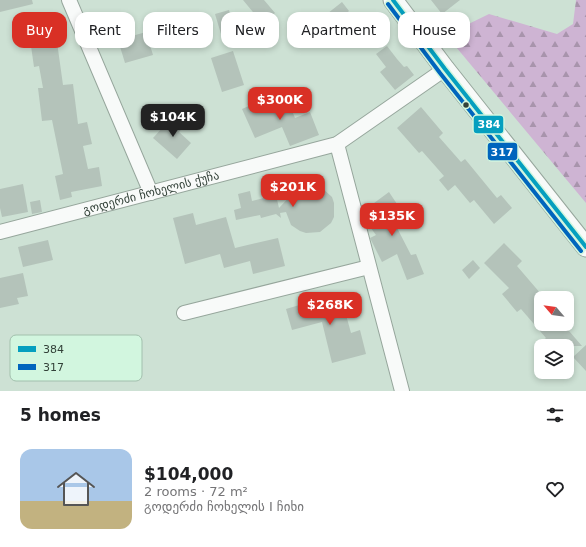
<!DOCTYPE html>
<meta charset="utf-8">
<style>
body{margin:0;font-family:"DejaVu Sans","Noto Sans Georgian",sans-serif;background:#f2f2f2;color:#202124;height:100vh;display:flex;flex-direction:column;font-size:15px;white-space:nowrap}
*{box-sizing:border-box;margin:0}
p{font-size:13px;color:#757577}
.icon{flex:none;width:22px;height:22px;fill:none;stroke:currentColor;stroke-width:2;stroke-linecap:round;stroke-linejoin:round}
.map{position:relative;height:391px;overflow:hidden}
.sheet{display:flex;flex-direction:column;background:#fff;flex:1}
.sheet>*{flex:none}
.guide{position:absolute;left:12px;top:12px;width:562px;height:36px;display:flex;gap:8px}
.needle{width:26px;rotate:298deg}
.controls{position:absolute;left:534px;top:291px;display:grid;gap:8px}
.controls a{display:grid;place-items:center;width:40px;height:40px;border-radius:8px;background:#fff;box-shadow:0 2px 6px #0003;font-size:20px}
.price{position:absolute;translate:-50% -34px;padding:0 9px;border-radius:8px;background:#d93025;color:#fff;font-size:13px;line-height:26px;filter:drop-shadow(0 1px 2px #0008)}
.price::after{content:'';position:absolute;left:50%;top:24px;width:12px;height:9px;margin-left:-6px;background:inherit;clip-path:polygon(0 0,100% 0,50% 100%)}
.price.selected{background:#222;color:#fff}
ul{padding:0;list-style:none}
li{display:flex;align-items:center;gap:12px;height:100px;padding:0 20px}
li+li{border-top:1px solid #e0e0e0}
li span{display:grid;place-items:center;flex:none;width:112px;height:80px;border-radius:12px;color:#555}
li>.icon{margin-inline-start:auto}
span .icon{width:48px;height:48px;fill:#fffc;stroke-width:1}
li b{font-size:17px}
h2{display:flex;justify-content:space-between;align-items:center;height:48px;padding:0 20px;font-size:17px}
.chip{padding:0 14px;border-radius:12px;background:#fff;box-shadow:0 2px 6px #0003;font-size:14px;line-height:36px}
.chip.selected{background:#d93025;color:#fff}
.map>svg:first-child{display:block}
.forest{fill:url(#forest-firs)}
.building{fill:#b4c3ba}
.lines{fill:none;stroke-linecap:round;stroke-linejoin:round}
.street-casing{stroke:#96a69c;stroke-width:16}
.secondary-casing{stroke:#96a69c;stroke-width:21}
.street{stroke:#f8faf9;stroke-width:14}
.secondary{stroke:#f8faf9;stroke-width:19}
.bus-1-casing{stroke:#d2f6df;stroke-width:7}
.bus-2-casing{stroke:#d2f6df;stroke-width:7}
.bus-1{stroke:#059fbf;stroke-width:4}
.bus-2{stroke:#0065bd;stroke-width:4}
.bus-dot{fill:#324138;stroke:#d2f6df;stroke-width:1.5}
.labels{text-anchor:middle;dominant-baseline:central;stroke-width:3;stroke-linejoin:round;paint-order:stroke}
.street-label{font-size:12px;fill:#324138;stroke:#d2f6df}
.key{fill:#d2f6df;stroke:#a2c0ad;stroke-width:1}
.key-label{font-size:11px;fill:#324138}
.line-badge{stroke:#d2f6df;stroke-width:1.5}
.badge-label{font-size:11px;text-anchor:middle;font-weight:bold;fill:#fff}
</style>
<div class="map">
<svg width="586" height="391" viewBox="0 0 586 391">
<defs>
<pattern id="forest-firs" width="22" height="20" patternUnits="userSpaceOnUse"><rect width="22" height="20" fill="#ceb4d3"/><path d="M5 1l3.5 6h-7zM16 11l3.5 6h-7z" fill="#a894ac"/></pattern>
</defs>
<rect width="100%" height="100%" fill="#cde1d4"/>
<path class="forest" d="M576,0H586V203L446,35L489,14L557,34L573,24Z"/>
<path class="building" d="M0,0H32L33,4L0,12Z
M243,0H264L275,13L262,23Z
M431,0H460L442,14Z
M342,2L349,11L311,42L303,33Z
M229,10L238,40L224,44L215,14Z
M146,32L153,55L125,63L118,40Z
M57,42L63,85L73,84L78,124L87,122L92,144L83,146L88,169L99,167L102,186L71,192L72,197L60,200L55,176L63,174L52,120L42,121L38,88H43L39,66L34,67L31,46Z
M387,46L397,59L404,67L407,66L414,75L395,90L380,72L386,67L376,54Z
M233,51L244,85L222,92L211,58Z
M286,96L295,118L310,112L319,135L290,146L282,127L255,138L242,109L267,98L269,102Z
M421,107L443,133L439,137L461,162L465,159L497,198L501,195L512,208L494,224L474,200L470,203L455,185L448,191L439,180L444,176L422,151L419,153L397,128Z
M173,116L184,126L179,132L191,143L177,159L153,138Z
M23,184L28,212L2,217L0,208V189Z
M308,185H315L322,188L332,197L334,203V217L331,223L320,232L306,233L300,231L291,225L286,212L280,213L281,218L276,214L261,218L260,215L236,220L234,210L241,208L238,194L250,191L252,201L276,195L279,208L295,191Z
M389,192L403,213L393,220L411,255L416,254L424,274L407,280L397,254L382,262L370,238L376,235L368,224L377,217L370,206Z
M40,200L42,212L32,214L30,202Z
M193,213L196,225L226,217L235,248L278,238L285,266L253,274L250,261L224,268L220,254L185,264L173,218Z
M48,240L53,260L23,267L18,247Z
M504,243L522,261L517,266L541,294V324H563L582,346H537L546,338L521,309L517,312L502,294L509,288L484,263Z
M473,260L480,268L469,279L462,270Z
M23,273L28,296L17,298L19,304L0,308V278Z
M340,293L351,333L360,330L366,354L332,363L322,322L292,330L286,309Z
M586,345V371L573,357Z"/>
<g class="lines">
<g class="street-casing">
<g id="street">
<path d="M69,0L151,193"/>
<path d="M337,144L402,391"/>
<path id="s1" d="M0,232L337,144L445,69"/>
<path d="M184,313L369,267"/>
</g>
</g>
<g class="secondary-casing">
<path id="secondary" d="M393,0L445,69L586,247"/>
</g>
<use href="#street" class="street"/>
<use href="#secondary" class="secondary"/>
<g class="bus-1-casing">
<path id="bus-1" d="M393,0L445,69L586,247"/>
</g>
<g class="bus-2-casing">
<path id="bus-2" d="M388,4L440,73L581,251"/>
</g>
<use href="#bus-1" class="bus-1"/>
<use href="#bus-2" class="bus-2"/>
</g>
<circle class="bus-dot" cx="466" cy="105" r="3.5"/>
<g class="labels">
<g class="street-label">
<text stroke="none"><textPath href="#s1" startOffset="156">გოდერძი ჩოხელის ქუჩა</textPath></text>
</g>
</g>
<rect x="10" y="335" width="132" height="46" rx="6" class="key"/>
<rect x="18" y="346" width="18" height="6" fill="#059fbf"/>
<rect x="18" y="364" width="18" height="6" fill="#0065bd"/>
<g class="key-label">
<text x="43" y="353">384</text>
<text x="43" y="371">317</text>
</g>
<g class="line-badge">
<rect x="473" y="115" width="31" height="19" rx="4" fill="#059fbf"/>
<rect x="487" y="142" width="31" height="19" rx="4" fill="#0065bd"/>
</g>
<g class="badge-label">
<text x="489" y="128">384</text>
<text x="502" y="156">317</text>
</g>
</svg>
<div class="controls">
<a><svg class="needle" viewBox="-14 -14 28 28"><path d="M0-13l5 13h-10z" fill="#e53935"/><path d="M0 13l5-13h-10z" fill="#757577"/></svg></a>
<a><svg class="icon" aria-label="layers" viewBox="0 0 24 24"><path d="M12 4l9 5-9 5-9-5zM3 14l9 5 9-5"/></svg></a>
</div>
<b class="price" style="left:280px;top:121px">$300K</b>
<b class="price selected" style="left:173px;top:138px">$104K</b>
<b class="price" style="left:293px;top:208px">$201K</b>
<b class="price" style="left:392px;top:237px">$135K</b>
<b class="price" style="left:330px;top:326px">$268K</b>
<div class="guide">
<a class="chip selected">Buy</a>
<a class="chip">Rent</a>
<a class="chip">Filters</a>
<a class="chip">New</a>
<a class="chip">Apartment</a>
<a class="chip">House</a>
</div>
</div>
<section class="sheet">
<h2>5 homes<svg class="icon" aria-label="filters" viewBox="0 0 24 24"><path d="M4 7h16M4 17h16"/><circle cx="9" cy="7" r="2"/><circle cx="15" cy="17" r="2"/></svg></h2>
<ul>
<li><span style="background:linear-gradient(#a9c7e8 65%,#c2b280 0)"><svg class="icon" aria-label="home" viewBox="0 0 24 24"><path d="M3 11l9-7 9 7M6 9v11h12V9"/></svg></span><div><b>$104,000</b><p>2 rooms · 72 m²</p><p>გოდერძი ჩოხელის I ჩიხი</p></div><svg class="icon" aria-label="heart" viewBox="0 0 24 24"><path d="M12 20l-8-8c-3-5 5-10 8-4 3-6 11-1 8 4z"/></svg></li>
</ul>
</section>
